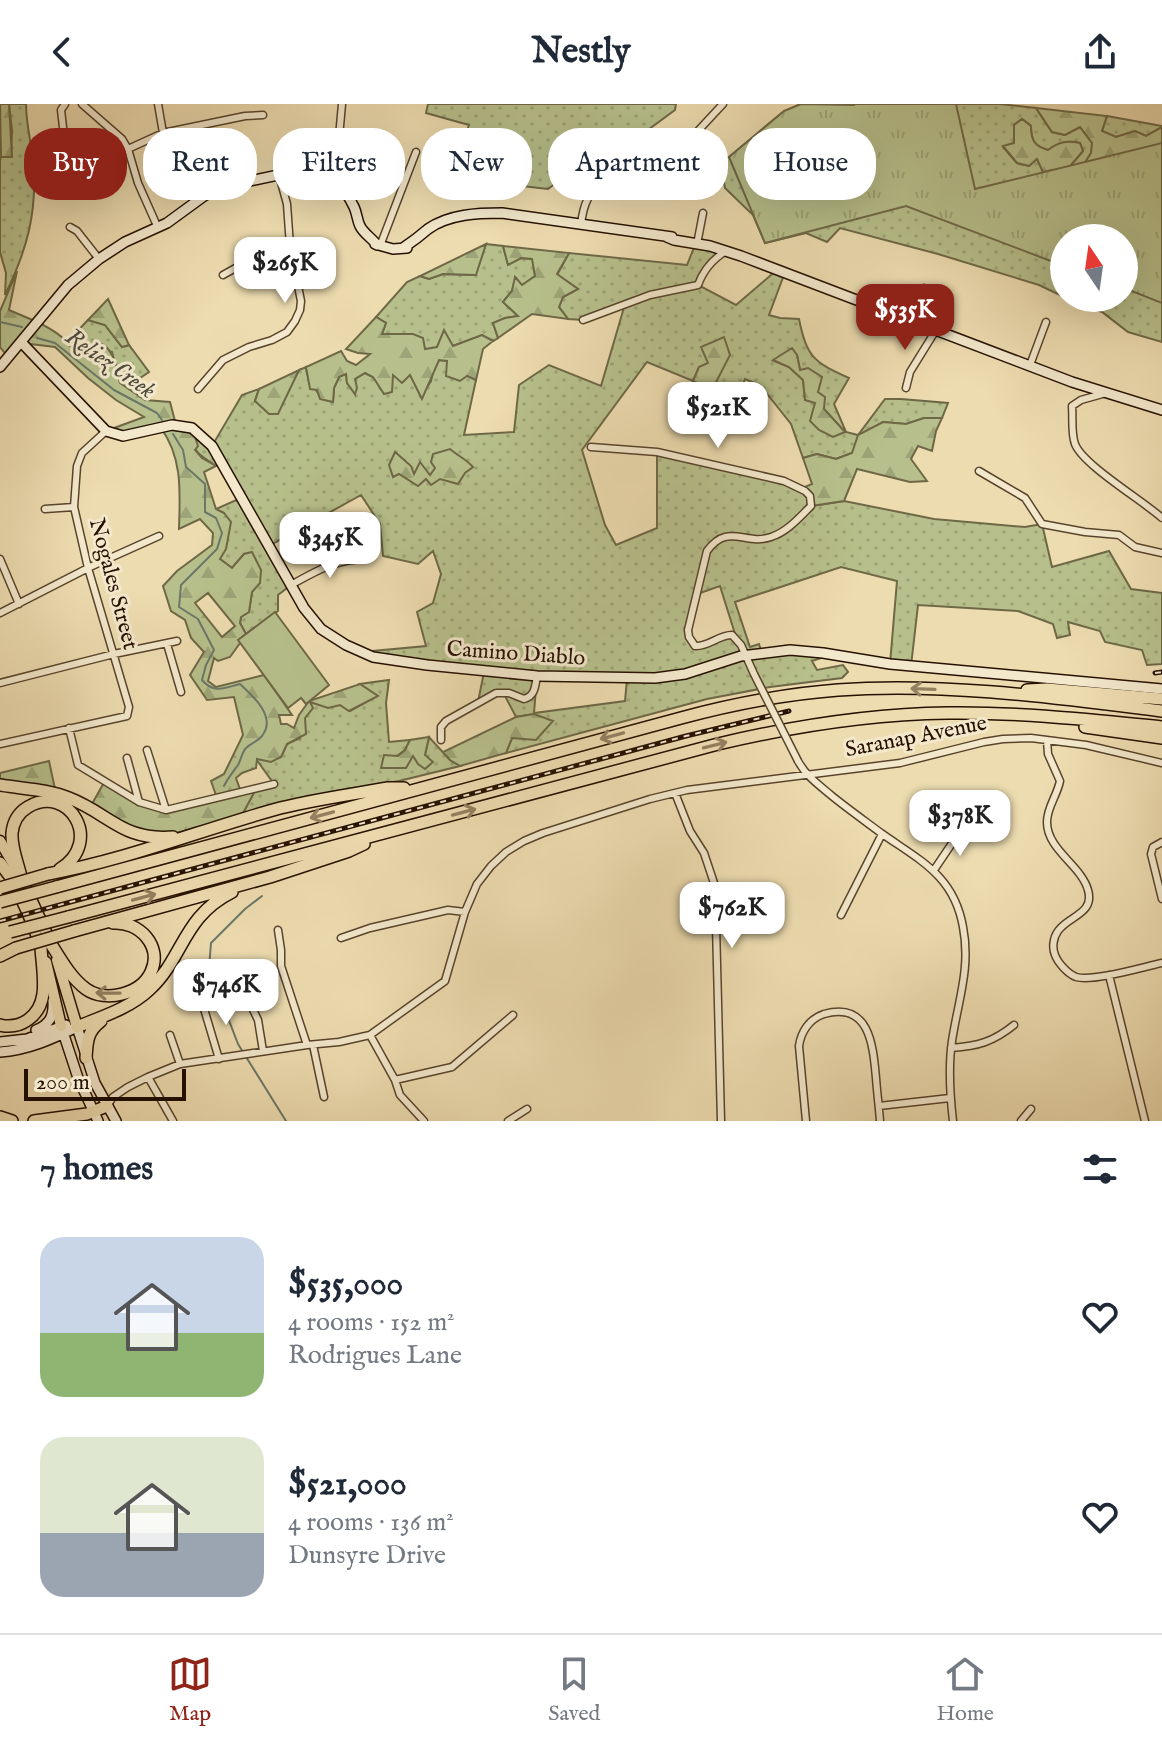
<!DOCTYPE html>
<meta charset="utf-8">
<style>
body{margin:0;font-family:"IM FELL English",serif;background:#f6f6f7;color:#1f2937;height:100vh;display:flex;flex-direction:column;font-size:30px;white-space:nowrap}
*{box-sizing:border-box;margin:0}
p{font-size:26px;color:#747a83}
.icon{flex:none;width:44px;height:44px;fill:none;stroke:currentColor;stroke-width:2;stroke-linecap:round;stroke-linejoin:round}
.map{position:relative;height:1017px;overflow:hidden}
.drawer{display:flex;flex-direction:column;background:#fff;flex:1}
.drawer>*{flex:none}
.hud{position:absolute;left:24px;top:24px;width:1114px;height:72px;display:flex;gap:16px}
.needle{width:52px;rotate:347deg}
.buttons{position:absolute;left:1050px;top:120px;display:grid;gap:16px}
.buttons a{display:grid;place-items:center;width:88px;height:88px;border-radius:50%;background:#fff;box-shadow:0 8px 32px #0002;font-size:40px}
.scale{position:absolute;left:24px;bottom:20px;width:162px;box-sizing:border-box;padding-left:8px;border:4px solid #261100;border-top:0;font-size:22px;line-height:28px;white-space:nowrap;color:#261100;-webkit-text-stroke:6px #f3e8cc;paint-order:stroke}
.price{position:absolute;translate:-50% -68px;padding:0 18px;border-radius:16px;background:#fff;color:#222;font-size:26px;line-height:52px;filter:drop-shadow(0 2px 4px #0008)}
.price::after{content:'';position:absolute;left:50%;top:48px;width:24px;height:18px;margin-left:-12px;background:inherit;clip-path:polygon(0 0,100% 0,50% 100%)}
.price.active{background:#8f2418;color:#fff}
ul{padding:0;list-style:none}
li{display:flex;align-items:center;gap:24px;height:200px;padding:0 40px}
li span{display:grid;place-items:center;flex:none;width:224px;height:160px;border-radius:24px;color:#555}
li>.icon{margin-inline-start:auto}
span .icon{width:96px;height:96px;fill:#fffc;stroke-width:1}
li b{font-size:34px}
h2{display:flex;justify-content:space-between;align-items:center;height:96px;padding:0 40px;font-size:34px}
.tag{padding:0 28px;border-radius:32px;background:#fff;box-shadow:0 8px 32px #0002;font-size:28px;line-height:72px}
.tag.active{background:#8f2418;color:#fff}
header{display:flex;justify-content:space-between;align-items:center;height:104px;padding:0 40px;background:#fff;font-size:36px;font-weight:700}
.tab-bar{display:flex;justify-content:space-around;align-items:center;height:112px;border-top:2px solid #e0e1e3;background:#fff;font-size:22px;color:#747a83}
.tab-bar a{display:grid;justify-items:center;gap:4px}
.tab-bar .active{color:#8f2418}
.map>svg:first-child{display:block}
.grass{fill:url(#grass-dots);stroke:#6e6846;stroke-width:2;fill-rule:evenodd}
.forest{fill:url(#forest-firs);stroke:#6e6846;stroke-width:2;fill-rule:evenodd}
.park{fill:url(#park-tufts);stroke:#6e6846;stroke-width:2}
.garden{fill:#b7c08c;stroke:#6e6846;stroke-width:2}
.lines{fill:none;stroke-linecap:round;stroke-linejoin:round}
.stream{stroke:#6b7768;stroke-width:2}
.street-casing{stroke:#58442c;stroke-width:9}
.secondary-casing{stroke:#261100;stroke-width:12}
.primary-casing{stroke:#261100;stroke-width:13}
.highway-casing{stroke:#261100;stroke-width:14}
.street{stroke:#f3e8cc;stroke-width:6}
.secondary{stroke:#f3e8cc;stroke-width:9}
.primary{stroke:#eddcb0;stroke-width:10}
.highway{stroke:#eddcb0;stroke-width:11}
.rail-casing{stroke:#261100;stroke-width:5}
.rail{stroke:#f3e8cc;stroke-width:2;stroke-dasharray:6;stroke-linecap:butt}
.street-bridge-casing{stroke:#58442c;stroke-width:9;stroke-linecap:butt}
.highway-bridge-casing{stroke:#261100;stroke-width:14;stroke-linecap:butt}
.street-bridge{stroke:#f3e8cc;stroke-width:6}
.highway-bridge{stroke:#eddcb0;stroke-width:11}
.oneway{stroke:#938161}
.labels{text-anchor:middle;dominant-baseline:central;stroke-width:6;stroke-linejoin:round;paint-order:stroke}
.street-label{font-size:22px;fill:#261100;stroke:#f3e8cc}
.water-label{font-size:24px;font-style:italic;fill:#4e4c3d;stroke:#f3e8cc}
</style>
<header><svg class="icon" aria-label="back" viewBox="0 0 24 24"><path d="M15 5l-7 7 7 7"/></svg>Nestly<svg class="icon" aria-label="share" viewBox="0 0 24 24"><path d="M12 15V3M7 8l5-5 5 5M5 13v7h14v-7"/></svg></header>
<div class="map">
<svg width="1162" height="1017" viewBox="0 0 1162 1017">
<defs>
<pattern id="grass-dots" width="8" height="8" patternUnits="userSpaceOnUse" patternTransform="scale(2)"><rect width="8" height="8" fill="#b7c08c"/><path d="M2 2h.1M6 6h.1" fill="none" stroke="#9da477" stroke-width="1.8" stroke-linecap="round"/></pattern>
<pattern id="forest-firs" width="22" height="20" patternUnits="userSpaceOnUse" patternTransform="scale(2)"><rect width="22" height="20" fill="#b7c08c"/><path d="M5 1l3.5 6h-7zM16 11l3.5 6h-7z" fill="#9da477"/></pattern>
<pattern id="park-tufts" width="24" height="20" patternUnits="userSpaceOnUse" patternTransform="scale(2)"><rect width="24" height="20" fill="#b7c08c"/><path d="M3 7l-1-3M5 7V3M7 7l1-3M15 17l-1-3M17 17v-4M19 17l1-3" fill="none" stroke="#9da477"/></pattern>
</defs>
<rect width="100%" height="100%" fill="#eddcb0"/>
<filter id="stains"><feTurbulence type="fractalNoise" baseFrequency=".0025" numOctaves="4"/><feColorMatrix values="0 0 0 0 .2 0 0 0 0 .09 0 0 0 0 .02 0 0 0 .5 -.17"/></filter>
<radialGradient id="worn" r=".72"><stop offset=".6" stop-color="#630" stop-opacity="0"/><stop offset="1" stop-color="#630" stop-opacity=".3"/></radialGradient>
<path class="grass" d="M9,0H26C26,19 31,38 33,56C38,107 27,146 5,191L6,169L0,148V57L1,53H11L12,26Z
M428,0H676L675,6L645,28L612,37L548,85L495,79L442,92L469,21L426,9Z
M801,0H821L813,5L810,16L821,27L825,40L845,52L860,54L866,46L860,41L858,32L849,28L832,32L827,26V11L822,0L854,1L855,0H1000L1036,4L1052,28L1065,31L1080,23L1093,40L1091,49L1078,71L1069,69L1071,61L1083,47L1080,39C1067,36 1059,38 1048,46C1034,42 1031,36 1031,22L1022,15L1014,21V39L1003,43L1017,59L1029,62L1037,54L1043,68L1053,66L1060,81L1096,74L1109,88L1124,79L1129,90L1162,82V238L1128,228L1102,208L1066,194H1124V134H1064V193L1039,181L938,150L840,124L827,138L806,129L765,139L753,111L725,84L720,58L729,53L784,7ZM887,40L897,44L905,42L916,54L924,53L928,63L920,74L905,64L902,56L887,62L880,53ZM944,65L950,71L953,66L961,65L965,74L973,77L967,89L957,97L947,88H938L929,78V71Z
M1107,12L1162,22V23L1146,32L1135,27L1116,33L1102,27Z
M486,140L503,142L508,160L521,154L533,155L535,172L522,182L516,174L512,187L503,198L518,212L505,214L493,219L498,234L493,237L482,231L453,242L425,246L382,230L386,219L376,213L407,178L420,172L429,175L443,170L475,171Z
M695,141L720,150L698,181L736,201L778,165L785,168L769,211L780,214L799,215C807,254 814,258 849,274L834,300L846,328L858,331L885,295H901L948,299L942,314H924L906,320L883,318L875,323L852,349L836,355L817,350L803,354L791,320L760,281L745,275L736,296L712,286L729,251L699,263L693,277L647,258L582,346L605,421L616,441L657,424V348L784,377L805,387L812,402L844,397L934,415L1025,423L1042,420L1052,463L1109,447L1131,485L1162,489V560L1147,561L1142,546L1105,538L1100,527L1068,518L1070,531L1057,534L1053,520L1018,507L918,501L911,562L890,560L897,477L841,463L735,498L750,543L759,540L762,550H833L812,557L817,566L843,561L848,568L842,574L770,583L707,595L506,649L512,634L534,610L516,613L504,590L496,589L478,598L484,568L361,548L426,542L417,508L433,499L441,470L433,447L418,460L383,452L380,420L361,391L269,442L291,481L278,491V507L246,530L240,519L241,513L249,508L252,487L260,478L244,450L232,464L220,455L224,409L216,405L241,394L222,360L216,362C194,347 195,351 192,324L212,342L242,291L259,285L255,297L291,280L299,266L306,263C307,279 315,281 321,295L333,298L334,284L339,273L346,269L347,279L355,290V275L365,269L373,273L378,279L393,270H410L421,293L431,277L433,268L439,256L447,257L476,276L464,331L514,328L519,281L549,261L601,282L625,200L583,216L568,215L559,203L563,193L578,185L557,171L569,149L687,161ZM797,251L800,266L818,288L824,305L845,328L815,298L805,296L803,276L789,263L774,257ZM720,482L736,533L732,531L696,542L688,526L697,490ZM537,573L627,575L625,597L534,609Z
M88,216L105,221L122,243L129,241L149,268L125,284L120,279L112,248L71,243L67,238Z
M389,576L386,599L389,638L410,636L405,646L381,664L413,651H425L429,633L450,656L460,662L399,677L314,692L242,711L256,685L274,680L256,655L281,653L287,640L300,634L309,597L340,601L350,607L377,592L360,580Z"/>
<path class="forest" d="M0,0H9L12,53H1Z
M1036,4L1107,12L1102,27L1116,33L1135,27L1146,32L1162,23V82L1129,90L1124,79L1109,88L1096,74L1060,81L1053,66L1043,68L1037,55L1029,62L1017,59L1003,42L1014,39V21L1022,15L1031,22C1031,36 1034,42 1048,46C1059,38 1067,36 1080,39L1083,47L1071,61L1070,69L1077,71L1091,49L1092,39L1080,23L1065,31L1052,28Z
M486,140L476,171L443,170L429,175L420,172Z
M503,142L569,149L557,170L578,185L563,193L559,203L568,215L532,210L498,234L493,219L505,214L518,212L503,198L512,187L515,173L522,181L535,172L532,155L521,154L508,161Z
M17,167L9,206C29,215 58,224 71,243L86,245L96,237C114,243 116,261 120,279L145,296L170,298L176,321L192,324L198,342L195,346L202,354L216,362L204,368L216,405L224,409L231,418L226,445L220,455L232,464L244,450L252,448L261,466L260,479L252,488L249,508L241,513L240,519L246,530L239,536L240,539L230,553L218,557L214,554L208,577L216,583L264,571L292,611H279L281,620H287L294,624L299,611L309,597L360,580L378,592L349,607L340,601L328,604L310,598L313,604L305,614L306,630L287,640L281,653L271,658L257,655L256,664L242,669L236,674L241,688L256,685L242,711L169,731L141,728L92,700L105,677L139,698L166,706L217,694L211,677L224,670L243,631L234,593L207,596L190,571L204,548L191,534L185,516L171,507L163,482L177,467L212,441L213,429L200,415L179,425C180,388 183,355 161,324L123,332L106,327L144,313L116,296L88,274L55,243L22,239L8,253L0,243V207ZM208,489L235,522L222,533L195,499Z
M108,195L129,241L122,243L105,221L88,216Z
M376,213L386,219L382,230H413L423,234L425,245L437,243L444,226L453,242L482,231L493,237L483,245L476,276L467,272L460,277L446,272L447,257L439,256L422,295L410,271L402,279L393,271L392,288L384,290L373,273L365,269L355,275L357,284L355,290L347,279L346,270L339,273L334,284L333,298L320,295L317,286L310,285L306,263L341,247L347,257L356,261L370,250L358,249L346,245Z
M724,233L730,251L712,286L693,277L699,263L708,259L701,243Z
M792,244L797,251L800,266L808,264L822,273L818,288L825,293L824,305L845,328L833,333L819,326L810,317L815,299L805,296L803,276L789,263L773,256Z
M299,266L278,310H269L255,297L259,285Z
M924,314H942L936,327L932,347L918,342L911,355L927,377L910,378L857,365L844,397L811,402L810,392L800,385L812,380L803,354L817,350L836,355L852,349L858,331L883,318L906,320Z
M450,345C458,352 466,355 473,363L465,369L458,380L440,375L431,381L426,375L418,382L399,370L393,373L389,361L395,348L411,362L414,370L420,358L430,371L435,364L431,358L433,350Z
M534,610L553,617L536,636L512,634L506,649L460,662L450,656L443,648L516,613Z
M429,633L425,651L433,658L425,665L418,660L413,652L406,664H381L384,651L398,652L405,646L410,636Z
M49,657L55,685L0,675V669Z"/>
<path class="park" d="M801,0L854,1L855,0H956L975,85L1162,39V199L1124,184V134H1064V162L906,102L765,139L729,53L784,7Z"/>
<path class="garden" d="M275,508L329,581L306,600L301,594L288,604L238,536Z"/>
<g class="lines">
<path class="stream" d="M0,218L22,223
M37,234L55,239L114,286L157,309L162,316
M173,330L183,346L186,363L205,380V408L216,414L222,429L217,445L181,481L179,503L198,515L214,546L206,561L202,576C214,590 224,584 240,580C253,592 277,613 262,632C257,638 251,639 246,644C242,648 241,656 238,661C233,668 228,674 224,682
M262,792L245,805L211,839L209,864L238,940L286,1017"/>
<g class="street-casing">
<path id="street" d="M65,0L61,6L66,49
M82,0L122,35L128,45L138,79L158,124
M158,0L163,29
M128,45L163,29L245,12L263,11
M331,73L337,55L342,0
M581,121C583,101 589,85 607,75L665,60L670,57L723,0
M70,123L77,127L99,155
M698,135L703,109
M380,142L416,48
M223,171L257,152L290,142
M583,216L650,191L698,181C703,167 713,155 726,147
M916,217L924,184
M1030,261L1046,218
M906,284L910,268L936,226
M198,285L223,256L249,243L272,236L287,228L295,217L300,206L301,197L290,142L287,100L279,71
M1106,289L1081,296L1072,302C1073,314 1071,329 1075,340C1083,361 1142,396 1162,414
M591,343L657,348L784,377L805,387L810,392L811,402C800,413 787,428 771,433C745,442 728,418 707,447L688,526L689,533L695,542C709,543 718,531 732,531L741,541L754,570
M979,367L1025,394L1042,420L1085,428L1119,431L1135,443L1162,449
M45,405L74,403
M0,455L19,500
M291,481C316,467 336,455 366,455
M0,509L90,463L159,432
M167,540L181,588
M0,579L114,550L177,537
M69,624L78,661L139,698L166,706L274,680
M441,636V623L446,617L496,589H509L524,595C535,592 535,583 537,572
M1047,636L1048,650L1060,677C1057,692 1047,703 1047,718C1047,746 1081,761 1088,786C1095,810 1068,812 1058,827C1053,834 1052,844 1055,851C1058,859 1068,870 1076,873C1093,878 1143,863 1162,859
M0,640L127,612L129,603L88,464L74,403L77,362L82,349L106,327
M147,646L166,706
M127,654L139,698
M798,657C806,672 819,681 832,692C848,705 865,717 881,729C919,756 954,771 963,823C971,864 958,897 952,937C948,964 950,991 953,1017
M675,689L690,727L704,749L715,782L721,1017
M1162,738L1153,743L1151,750L1162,795
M934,766L963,723
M841,811L882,730
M278,826L281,846V862L307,941
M341,834L370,824L448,806L465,808
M1109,871L1145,1017
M244,875L245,889L258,916L263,947
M202,898L219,955
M170,931L180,960
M370,931L395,976L400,991L424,1017
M313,941L324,993
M951,944C978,942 993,938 1014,921
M148,973L173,1017
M395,976L452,963L513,911
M107,1002L113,993L128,983L148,973L180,960L307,941L339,938L370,931L445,877L465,808L477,780L491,762L506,748L524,737L543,729L650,695L687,686L900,659L984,638L1003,635L1031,634L1086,641L1162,659
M879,1002L950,994
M508,1017L527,1005
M806,1017L799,942C801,928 809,915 824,910C870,897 873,942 876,974C877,988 879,1003 880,1017
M1021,1017L1031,1005"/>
</g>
<g class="secondary-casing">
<path id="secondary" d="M667,133L674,136L710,142L741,152L1072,278L1162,306
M375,140L393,145L407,144
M403,144C412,138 420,132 428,125C449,110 478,109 502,109L672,133
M21,238L106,327L123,332L172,321L192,324L212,342L304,504L321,525L346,541L373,553L427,561L537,572L655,574L685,570L741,552L790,546L823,549L890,560L1162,585
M0,263L68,181L99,155L125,138L167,119L204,92L221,83L297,67C323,65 343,79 354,103C357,109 357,116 360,122C364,130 372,134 377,141
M61,922L78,974L98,1017
M77,923L95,979L116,1017
M36,926C50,920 54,912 53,897
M0,938L27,935L66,921
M0,948C28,946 52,935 77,923"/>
</g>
<g class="primary-casing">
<path id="primary" d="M0,737L21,773L52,841
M11,773L28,810L41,843
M57,856L77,923
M46,858L61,922"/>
</g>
<g class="highway-casing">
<path id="highway" d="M1027,586L1047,585L1162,595
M1085,623L1162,634
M0,681C23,685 47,685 69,694C110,710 122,737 173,733
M0,759L12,775
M48,770C125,756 198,727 273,706C310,696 349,691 388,684H404
M21,773C18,759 11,744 12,729C13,719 18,709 28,703C69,679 104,738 60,765
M56,783L681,614C733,600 785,590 838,586C943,578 1058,594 1162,607
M68,813L718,640C794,622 870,610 948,609C1019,608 1091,616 1162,623
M74,827L270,773L349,747L364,740
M51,840C61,856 71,874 86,885C106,899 141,890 151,868C163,842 139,817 113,819
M0,852L16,844
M0,921C21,926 40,912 43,890C45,876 42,859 41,844
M77,923C101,913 130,904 149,886C184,854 182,813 232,788
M86,954C87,937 87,928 101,917
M0,1013L12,1017
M34,1017L87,1010L107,1002"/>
</g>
<use href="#street" class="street"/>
<use href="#secondary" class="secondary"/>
<use href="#primary" class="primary"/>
<use href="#highway" class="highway"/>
<g class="rail-casing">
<path id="rail" d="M1155,569L1162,568
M0,817L686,632L789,607"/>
</g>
<use href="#rail" class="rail"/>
<g class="street-bridge-casing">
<path id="street-bridge" d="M754,570L798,657"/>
</g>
<g class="highway-bridge-casing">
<path id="highway-bridge" d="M0,784L48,770
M0,798L56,783
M10,828L68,813
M16,844L74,827"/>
</g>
<use href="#street-bridge" class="street-bridge"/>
<use href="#highway-bridge" class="highway-bridge"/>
</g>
<defs><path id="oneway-shaft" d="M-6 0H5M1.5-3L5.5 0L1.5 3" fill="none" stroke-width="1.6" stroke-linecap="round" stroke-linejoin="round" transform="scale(2)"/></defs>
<g class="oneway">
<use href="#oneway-shaft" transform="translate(923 585) rotate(-178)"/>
<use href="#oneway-shaft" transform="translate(612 632) rotate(165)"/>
<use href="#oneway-shaft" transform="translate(715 641) rotate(-14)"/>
<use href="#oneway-shaft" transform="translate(464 708) rotate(-15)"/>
<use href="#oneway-shaft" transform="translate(322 711) rotate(165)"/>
<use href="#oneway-shaft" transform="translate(144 793) rotate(-15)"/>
<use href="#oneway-shaft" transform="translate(108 889) rotate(-179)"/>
</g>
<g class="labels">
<g class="street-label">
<text transform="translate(113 480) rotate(75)">Nogales Street</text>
<text transform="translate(516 550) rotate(4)">Camino Diablo</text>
<text transform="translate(916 633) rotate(-11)">Saranap Avenue</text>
</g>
<g class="water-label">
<text transform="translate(110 260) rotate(35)">Reliez Creek</text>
</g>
</g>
<rect width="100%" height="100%" filter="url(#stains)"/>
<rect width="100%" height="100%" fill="url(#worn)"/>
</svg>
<div class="buttons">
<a><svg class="needle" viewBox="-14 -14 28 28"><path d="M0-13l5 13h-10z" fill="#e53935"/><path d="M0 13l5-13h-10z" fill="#747a83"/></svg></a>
</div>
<div class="scale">200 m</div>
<b class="price" style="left:285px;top:201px">$265K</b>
<b class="price active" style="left:905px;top:248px">$535K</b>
<b class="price" style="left:718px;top:346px">$521K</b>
<b class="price" style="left:330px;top:476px">$345K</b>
<b class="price" style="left:960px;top:754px">$378K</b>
<b class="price" style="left:732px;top:846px">$762K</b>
<b class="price" style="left:226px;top:923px">$746K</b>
<div class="hud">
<a class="tag active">Buy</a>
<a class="tag">Rent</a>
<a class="tag">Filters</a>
<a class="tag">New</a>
<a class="tag">Apartment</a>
<a class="tag">House</a>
</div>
</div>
<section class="drawer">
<h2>7 homes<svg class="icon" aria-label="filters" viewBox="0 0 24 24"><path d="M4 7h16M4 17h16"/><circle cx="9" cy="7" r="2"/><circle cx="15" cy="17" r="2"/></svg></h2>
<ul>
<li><span style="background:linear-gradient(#c9d6e8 60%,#8fb573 0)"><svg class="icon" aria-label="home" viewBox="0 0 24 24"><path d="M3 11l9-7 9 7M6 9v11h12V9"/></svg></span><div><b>$535,000</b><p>4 rooms · 152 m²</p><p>Rodrigues Lane</p></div><svg class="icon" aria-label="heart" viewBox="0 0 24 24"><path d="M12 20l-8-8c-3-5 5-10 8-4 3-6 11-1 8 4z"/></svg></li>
<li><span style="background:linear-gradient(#dfe7d0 60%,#9aa5b1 0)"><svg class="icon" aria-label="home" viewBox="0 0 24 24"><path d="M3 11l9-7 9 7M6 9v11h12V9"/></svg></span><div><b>$521,000</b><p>4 rooms · 136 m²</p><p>Dunsyre Drive</p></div><svg class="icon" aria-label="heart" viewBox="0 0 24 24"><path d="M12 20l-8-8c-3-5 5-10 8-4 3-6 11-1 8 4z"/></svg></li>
</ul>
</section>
<nav class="tab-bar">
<a class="active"><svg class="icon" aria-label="map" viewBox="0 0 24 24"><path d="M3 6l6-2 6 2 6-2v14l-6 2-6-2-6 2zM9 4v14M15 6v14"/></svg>Map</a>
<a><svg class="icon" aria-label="saved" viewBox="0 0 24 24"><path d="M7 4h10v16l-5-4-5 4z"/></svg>Saved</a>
<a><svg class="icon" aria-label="home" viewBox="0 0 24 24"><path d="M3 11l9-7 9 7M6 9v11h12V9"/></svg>Home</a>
</nav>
